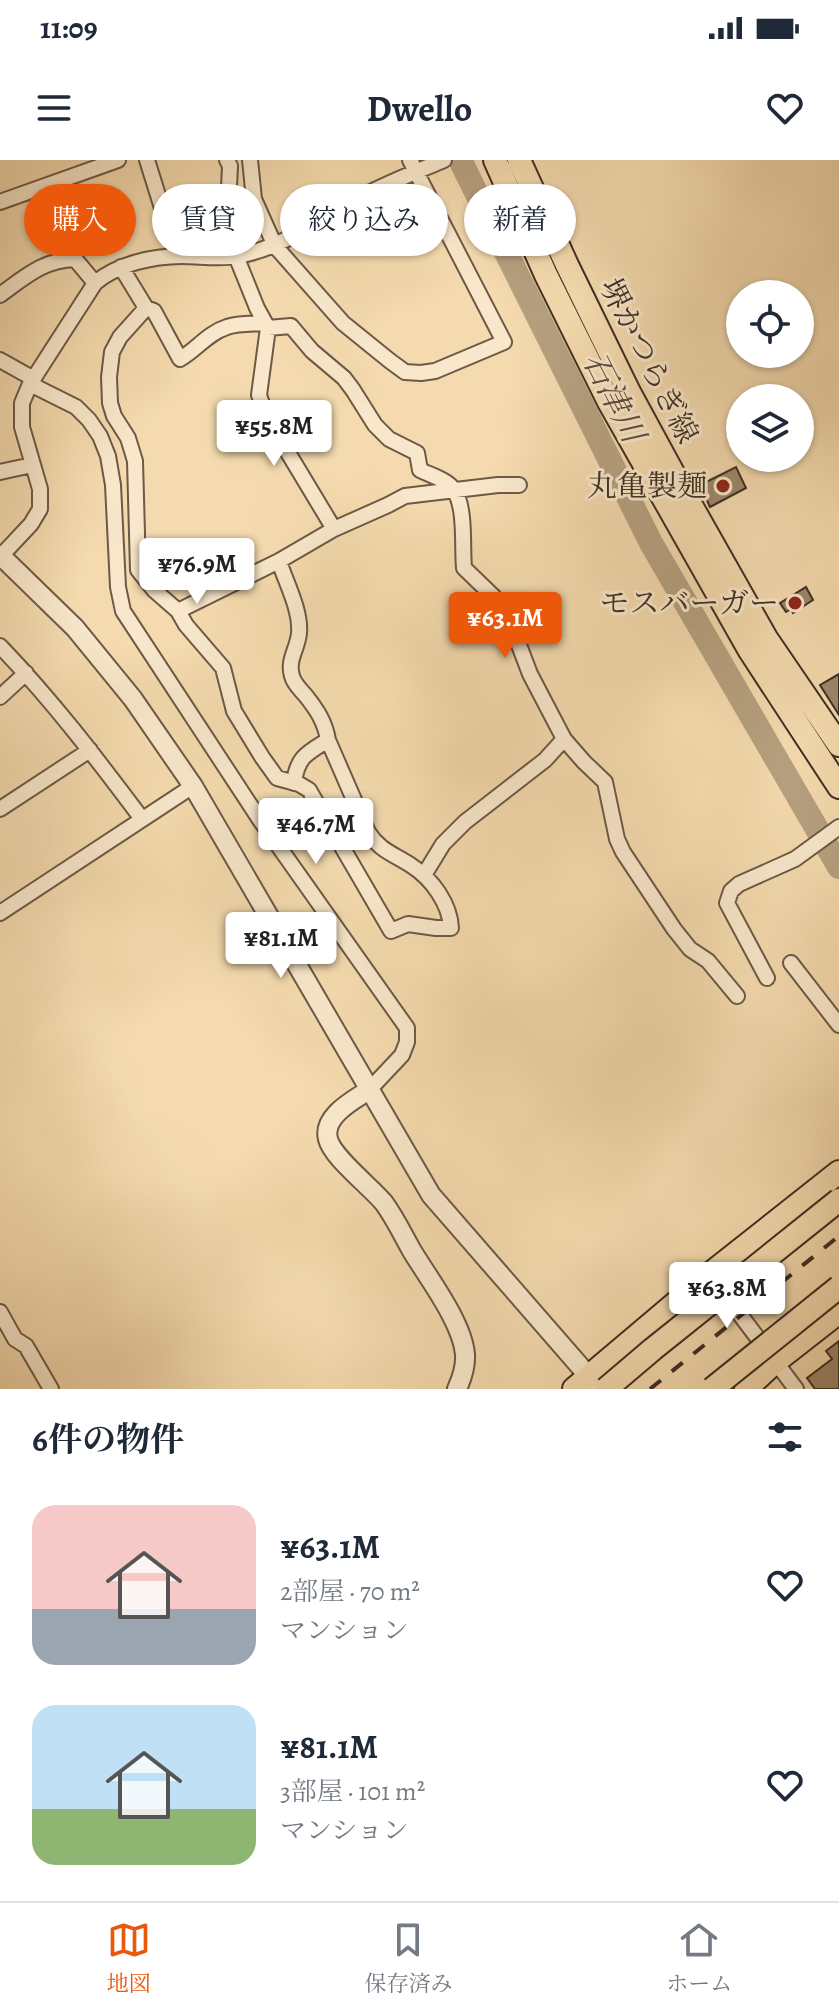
<!DOCTYPE html>
<html lang="ja">
<meta charset="utf-8">
<style>
body{margin:0;font-family:Alegreya,"Noto Serif JP",serif;background:#f6f6f7;color:#1f2937;height:100vh;display:flex;flex-direction:column;font-size:30px;white-space:nowrap}
*{box-sizing:border-box;margin:0}
p{font-size:26px;color:#747a83}
.icon{flex:none;width:44px;height:44px;fill:none;stroke:currentColor;stroke-width:2;stroke-linecap:round;stroke-linejoin:round}
.map{position:relative;height:1229px;overflow:hidden}
.drawer{display:flex;flex-direction:column;background:#fff;flex:1}
.drawer>*{flex:none}
.top-card{position:absolute;left:24px;top:24px;width:792px;height:72px;display:flex;gap:16px}
.tools{position:absolute;left:726px;top:120px;display:grid;gap:16px}
.tools a{display:grid;place-items:center;width:88px;height:88px;border-radius:50%;background:#fff;box-shadow:0 2px 6px #0004;font-size:40px}
.price{position:absolute;translate:-50% -68px;padding:0 18px;border-radius:8px;background:#fff;color:#222;font-size:26px;line-height:52px;filter:drop-shadow(0 2px 4px #0008)}
.price::after{content:'';position:absolute;left:50%;top:48px;width:24px;height:18px;margin-left:-12px;background:inherit;clip-path:polygon(0 0,100% 0,50% 100%)}
.price.on{background:#ea580c;color:#fff}
ul{padding:0;list-style:none}
li{display:flex;align-items:center;gap:24px;height:200px;padding:0 32px}
li span{display:grid;place-items:center;flex:none;width:224px;height:160px;border-radius:24px;color:#555}
li>.icon{margin-inline-start:auto}
span .icon{width:96px;height:96px;fill:#fffc;stroke-width:1}
li b{font-size:34px}
h2{display:flex;justify-content:space-between;align-items:center;height:96px;padding:0 32px;font-size:34px}
.tag{padding:0 28px;border-radius:36px;background:#fff;box-shadow:0 2px 6px #0004;font-size:28px;line-height:72px}
.tag.on{background:#ea580c;color:#fff}
.status{display:flex;justify-content:space-between;align-items:center;height:56px;padding:0 40px;background:#fff;direction:ltr}
.status svg{height:22px;fill:currentColor}
header{display:flex;justify-content:space-between;align-items:center;height:104px;padding:0 32px;background:#fff;font-size:36px;font-weight:700}
.dock{display:flex;justify-content:space-around;align-items:center;height:112px;border-top:2px solid #e0e1e3;background:#fff;font-size:22px;color:#747a83}
.dock a{display:grid;justify-items:center;gap:4px}
.dock .on{color:#ea580c}
.map>svg:first-child{display:block}
.lines{fill:none;stroke-linecap:round;stroke-linejoin:round}
.river{stroke:#b6a07f;stroke-width:24}
.building{fill:#9d876b;stroke:#3e2e23;stroke-width:2}
.minor-casing{stroke:#6c5946;stroke-width:18}
.tertiary-casing{stroke:#6c5946;stroke-width:22}
.primary-casing{stroke:#3e2e23;stroke-width:26}
.minor{stroke:#f8e7ca;stroke-width:14}
.tertiary{stroke:#f8e7ca;stroke-width:18}
.primary{stroke:#f4daae;stroke-width:22}
.rail{stroke:#3e2e23;stroke-width:4;stroke-dasharray:14 14;stroke-linecap:butt}
.primary-bridge-casing{stroke:#3e2e23;stroke-width:26;stroke-linecap:butt}
.primary-bridge{stroke:#f4daae;stroke-width:22}
.poi-dot{fill:#8f2418;stroke:#f8e7ca;stroke-width:3}
.labels{text-anchor:middle;dominant-baseline:central;stroke-width:6;stroke-linejoin:round;paint-order:stroke}
.street-label{font-size:30px;fill:#3e2e23;stroke:#f8e7ca}
.poi-label{font-size:30px;fill:#3e2e23;stroke:#f8e7ca;text-anchor:end}
.water-label{font-size:32px;font-style:italic;fill:#5c4a3a;stroke:#f8e7ca}
</style>
<div class="status"><b>11:09</b><svg viewBox="0 0 49 12"><path d="M0 12V9h3v3zM5 12V6h3v6zM10 12V3h3v9zM15 12V0h3v12zM26 1h20v11H26zM47 4h2v5h-2z"/></svg></div>
<header><svg class="icon" aria-label="menu" viewBox="0 0 24 24"><path d="M4 6h16M4 12h16M4 18h16"/></svg>Dwello<svg class="icon" aria-label="heart" viewBox="0 0 24 24"><path d="M12 20l-8-8c-3-5 5-10 8-4 3-6 11-1 8 4z"/></svg></header>
<div class="map">
<svg width="839" height="1229" viewBox="0 0 839 1229">
<rect width="100%" height="100%" fill="#f4daae"/>
<filter id="stains"><feTurbulence type="fractalNoise" baseFrequency=".0025" numOctaves="4"/><feColorMatrix values="0 0 0 0 .2 0 0 0 0 .09 0 0 0 0 .02 0 0 0 .5 -.17"/></filter>
<radialGradient id="worn" r=".72"><stop offset=".6" stop-color="#630" stop-opacity="0"/><stop offset="1" stop-color="#630" stop-opacity=".3"/></radialGradient>
<g class="lines">
<path class="river" d="M460,0L651,383L839,707"/>
</g>
<path class="building" d="M736,307L746,328L710,347L700,325Z
M806,427L813,440L793,453L791,449L786,452L780,443Z
M839,514V555L820,525Z
M839,1181V1229H815L807,1218L832,1199L826,1191Z"/>
<g class="lines">
<g class="minor-casing">
<path id="minor" d="M147,0L177,96
M250,0L254,39L275,86L343,163L390,201L405,212L421,213L435,211L504,182L410,0
M0,42L118,0
M121,107L146,148L120,177L112,192L109,217L110,243L114,256L128,278L135,301L138,410L154,430L178,451L186,465L223,508L234,551L262,597L277,618L299,624L309,630L391,771L408,764L436,768H451C450,744 432,719 412,706C394,694 380,691 368,672L328,580C325,562 317,550 306,536C300,529 294,524 292,516C287,500 298,488 299,473C301,450 286,423 279,401
M0,135C25,117 43,100 75,99L95,123
M146,148L154,151L180,199C196,190 208,173 227,167C238,163 253,164 265,163
M268,168L291,166L312,191L344,218L353,230L375,265L389,279L417,293L420,310C430,315 448,320 454,330C466,348 462,386 464,408L493,436L508,456L530,514L564,579L584,602L605,622L617,679L623,692L674,769L690,789L708,801L737,836
M0,200L34,219
M30,224L76,247L89,260L100,276L108,296L113,325L118,427L123,451L260,660L407,868V882L402,895L369,930
M0,312L32,305
M334,369L388,345L405,336L498,325H519
M1,396L31,364L40,349V329L22,267V243L30,224L95,123C117,104 153,96 182,96C200,96 220,99 237,96C285,88 323,56 365,35C390,22 418,11 444,0
M178,451L279,401L334,369L266,256L259,235L268,168L257,148L236,96L227,69L230,6L227,0
M0,486C52,540 97,599 142,659
M0,537L26,513
M294,623C297,597 307,593 328,580
M0,649L90,590
M424,715L443,684L465,662L545,600L564,579
M0,753L193,626
M791,803L839,865
M767,818L727,743L731,731L739,724L795,699L839,667
M720,1128L796,1229
M0,1152L15,1179L26,1186L51,1229"/>
</g>
<g class="tertiary-casing">
<path id="tertiary" d="M0,395L75,468L133,539L193,626L431,1035L598,1227
M369,930C354,940 322,956 328,979C332,997 371,1027 384,1043C395,1058 403,1075 412,1091C429,1119 462,1162 465,1194C466,1207 462,1218 457,1229"/>
</g>
<g class="primary-casing">
<path id="primary" d="M495,0L546,115L609,242L750,491L839,627
M519,0L567,105L629,232L679,324L766,478L839,585
M574,1229L710,1114L839,1012
M746,1229L775,1202L839,1152"/>
</g>
<use href="#minor" class="minor"/>
<use href="#tertiary" class="tertiary"/>
<use href="#primary" class="primary"/>
<path class="rail" d="M650,1229L839,1076"/>
<g class="primary-bridge-casing">
<path id="primary-bridge" d="M606,1229L653,1189L839,1040
M712,1229L839,1127"/>
</g>
<use href="#primary-bridge" class="primary-bridge"/>
</g>
<g class="poi-dot">
<circle cx="723" cy="326" r="8"/>
<circle cx="795" cy="443" r="8"/>
</g>
<g class="labels">
<g class="street-label">
<text transform="translate(649 201) rotate(63)">堺かつらぎ線</text>
</g>
<g class="poi-label">
<text x="707" y="326">丸亀製麺</text>
<text x="779" y="443">モスバーガー</text>
</g>
<g class="water-label">
<text transform="translate(614 237) rotate(63)">石津川</text>
</g>
</g>
<rect width="100%" height="100%" filter="url(#stains)"/>
<rect width="100%" height="100%" fill="url(#worn)"/>
</svg>
<div class="tools">
<a><svg class="icon" aria-label="locate" viewBox="0 0 24 24"><circle cx="12" cy="12" r="6"/><path d="M12 2v4M12 18v4M2 12h4M18 12h4"/></svg></a>
<a><svg class="icon" aria-label="layers" viewBox="0 0 24 24"><path d="M12 4l9 5-9 5-9-5zM3 14l9 5 9-5"/></svg></a>
</div>
<b class="price" style="left:274px;top:308px">¥55.8M</b>
<b class="price" style="left:197px;top:446px">¥76.9M</b>
<b class="price on" style="left:505px;top:500px">¥63.1M</b>
<b class="price" style="left:316px;top:706px">¥46.7M</b>
<b class="price" style="left:281px;top:820px">¥81.1M</b>
<b class="price" style="left:727px;top:1170px">¥63.8M</b>
<div class="top-card">
<a class="tag on">購入</a>
<a class="tag">賃貸</a>
<a class="tag">絞り込み</a>
<a class="tag">新着</a>
</div>
</div>
<section class="drawer">
<h2>6件の物件<svg class="icon" aria-label="filters" viewBox="0 0 24 24"><path d="M4 7h16M4 17h16"/><circle cx="9" cy="7" r="2"/><circle cx="15" cy="17" r="2"/></svg></h2>
<ul>
<li><span style="background:linear-gradient(#f6c9c9 65%,#9aa5b1 0)"><svg class="icon" aria-label="home" viewBox="0 0 24 24"><path d="M3 11l9-7 9 7M6 9v11h12V9"/></svg></span><div><b>¥63.1M</b><p>2部屋 · 70 m²</p><p>マンション</p></div><svg class="icon" aria-label="heart" viewBox="0 0 24 24"><path d="M12 20l-8-8c-3-5 5-10 8-4 3-6 11-1 8 4z"/></svg></li>
<li><span style="background:linear-gradient(#bfe0f5 65%,#8fb573 0)"><svg class="icon" aria-label="home" viewBox="0 0 24 24"><path d="M3 11l9-7 9 7M6 9v11h12V9"/></svg></span><div><b>¥81.1M</b><p>3部屋 · 101 m²</p><p>マンション</p></div><svg class="icon" aria-label="heart" viewBox="0 0 24 24"><path d="M12 20l-8-8c-3-5 5-10 8-4 3-6 11-1 8 4z"/></svg></li>
</ul>
</section>
<nav class="dock">
<a class="on"><svg class="icon" aria-label="map" viewBox="0 0 24 24"><path d="M3 6l6-2 6 2 6-2v14l-6 2-6-2-6 2zM9 4v14M15 6v14"/></svg>地図</a>
<a><svg class="icon" aria-label="saved" viewBox="0 0 24 24"><path d="M7 4h10v16l-5-4-5 4z"/></svg>保存済み</a>
<a><svg class="icon" aria-label="home" viewBox="0 0 24 24"><path d="M3 11l9-7 9 7M6 9v11h12V9"/></svg>ホーム</a>
</nav>
